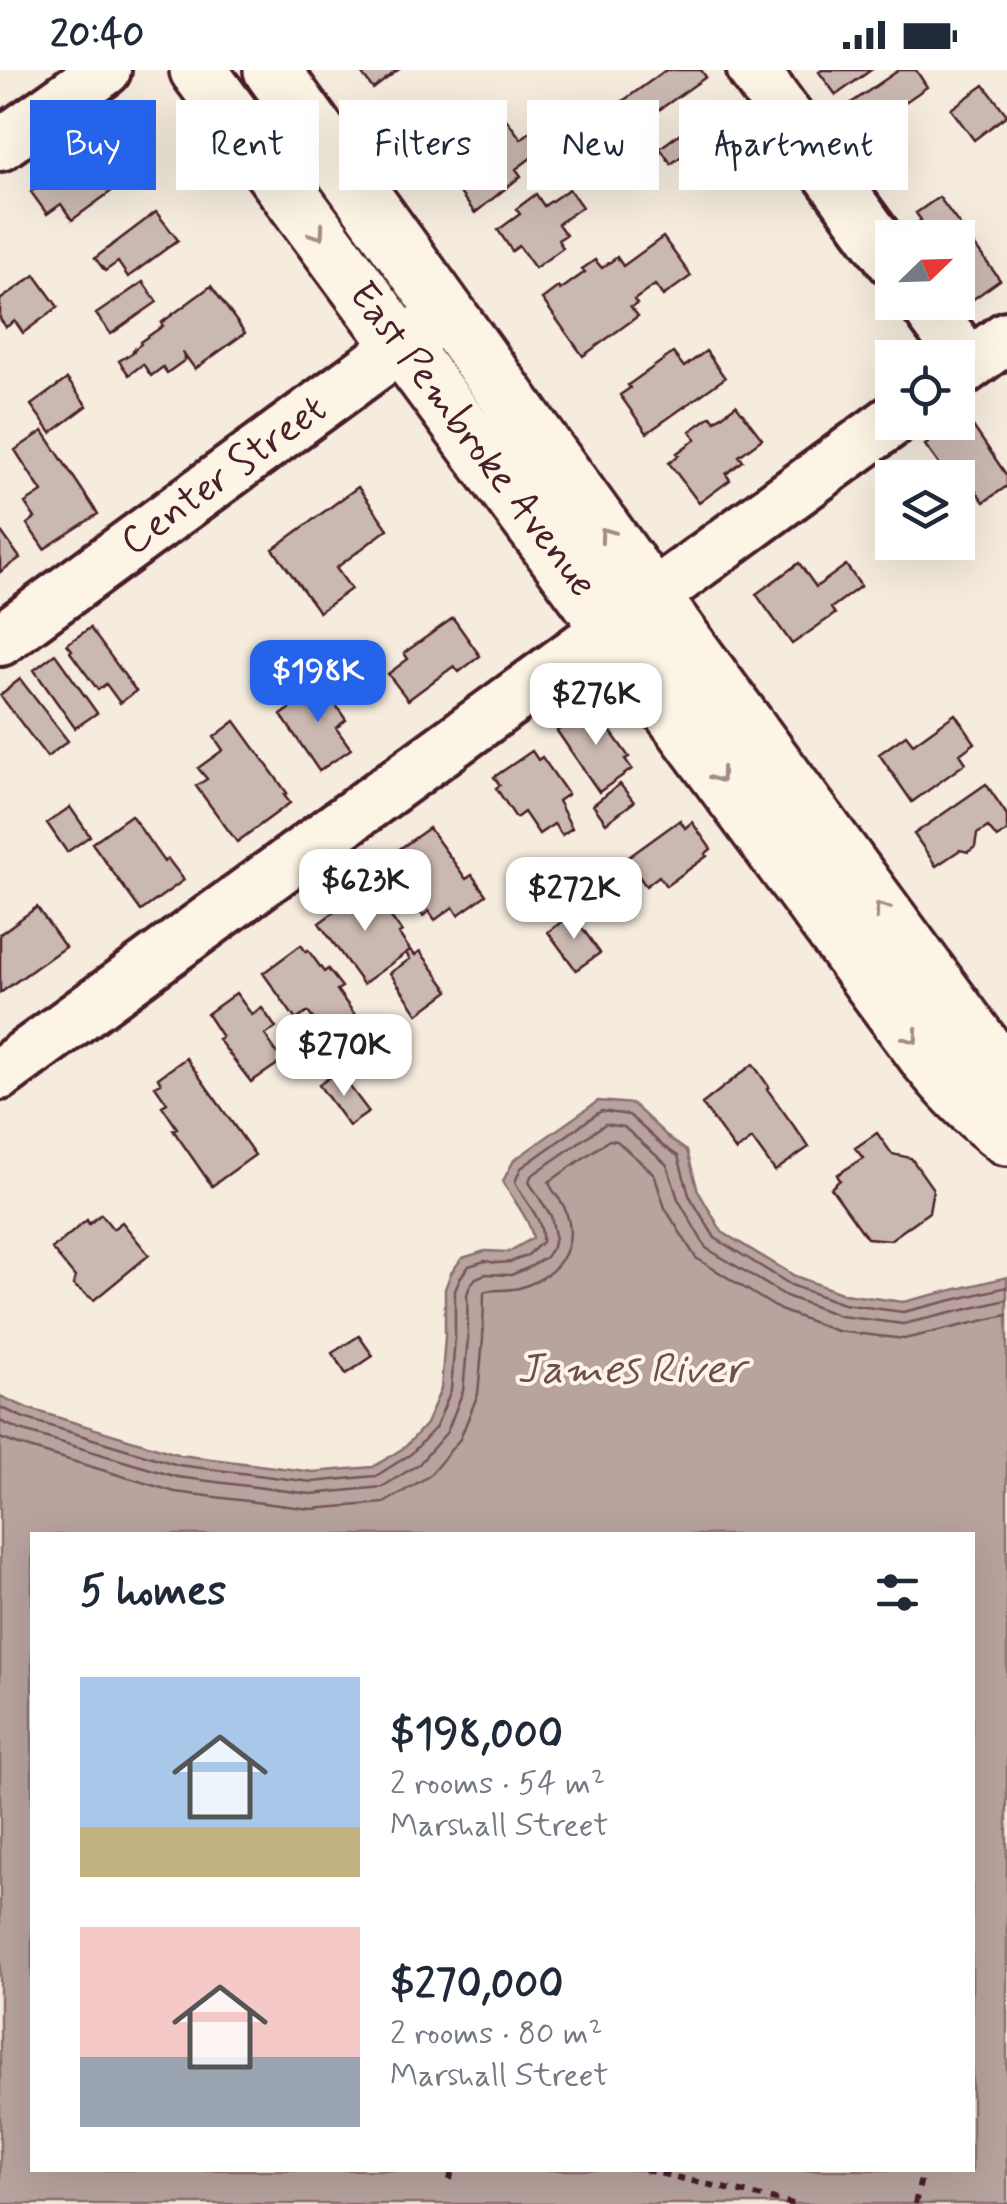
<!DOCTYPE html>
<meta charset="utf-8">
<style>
body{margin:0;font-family:Mynerve,sans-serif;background:#f2f2f3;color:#1f2937;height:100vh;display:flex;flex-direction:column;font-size:38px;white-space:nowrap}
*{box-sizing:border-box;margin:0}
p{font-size:32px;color:#747a83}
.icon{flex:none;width:55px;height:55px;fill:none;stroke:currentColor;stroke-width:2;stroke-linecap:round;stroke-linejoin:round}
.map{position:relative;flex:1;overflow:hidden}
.details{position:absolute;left:30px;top:1462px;width:945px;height:640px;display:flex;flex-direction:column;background:#fff;border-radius:0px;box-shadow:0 10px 40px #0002}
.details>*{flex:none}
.guide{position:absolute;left:30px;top:30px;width:948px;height:90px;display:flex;gap:20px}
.needle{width:65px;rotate:67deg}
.fabs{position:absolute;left:875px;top:150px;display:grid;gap:20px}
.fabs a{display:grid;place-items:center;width:100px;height:100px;border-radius:0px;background:#fff;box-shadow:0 10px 40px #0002;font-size:50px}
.price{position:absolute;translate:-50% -85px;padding:0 22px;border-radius:20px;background:#fff;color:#222;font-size:32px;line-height:65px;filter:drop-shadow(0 2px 5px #0008)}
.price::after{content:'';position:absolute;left:50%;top:60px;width:30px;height:22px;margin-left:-15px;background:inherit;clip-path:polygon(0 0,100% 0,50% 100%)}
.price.on{background:#2563eb;color:#fff}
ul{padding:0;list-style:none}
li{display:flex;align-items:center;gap:30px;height:250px;padding:0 50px}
li span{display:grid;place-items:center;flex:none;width:280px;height:200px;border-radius:0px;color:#555}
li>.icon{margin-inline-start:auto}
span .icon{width:120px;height:120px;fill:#fffc;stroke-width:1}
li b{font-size:42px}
h2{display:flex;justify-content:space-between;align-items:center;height:120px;padding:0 50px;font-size:42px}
.pill{padding:0 35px;border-radius:0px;background:#fff;box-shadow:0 10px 40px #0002;font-size:35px;line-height:90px}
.pill.on{background:#2563eb;color:#fff}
.status{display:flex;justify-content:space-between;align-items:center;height:70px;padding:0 50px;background:#fff;direction:ltr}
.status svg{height:28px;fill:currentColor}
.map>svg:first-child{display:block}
.water{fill:#b8a39e;stroke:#8c6e70;stroke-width:2.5;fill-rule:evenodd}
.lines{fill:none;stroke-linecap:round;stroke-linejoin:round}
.shore{stroke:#765459;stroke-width:2.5}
.building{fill:#cab9b1;stroke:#4a1f2b;stroke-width:2.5}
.minor-casing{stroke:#4a1f2b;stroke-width:58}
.major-casing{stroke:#4a1f2b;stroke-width:62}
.path{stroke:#4a1f2b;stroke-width:6;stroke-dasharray:8 8;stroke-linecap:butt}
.minor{stroke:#fcf5e5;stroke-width:50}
.major{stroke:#fcf5e5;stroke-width:55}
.oneway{stroke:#a38a88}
.labels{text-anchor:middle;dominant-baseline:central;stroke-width:8;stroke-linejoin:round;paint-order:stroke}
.street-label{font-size:40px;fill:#4a1f2b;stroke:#fcf5e5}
.water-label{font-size:42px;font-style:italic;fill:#704d53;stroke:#fcf5e5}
</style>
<div class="status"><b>20:40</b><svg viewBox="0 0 49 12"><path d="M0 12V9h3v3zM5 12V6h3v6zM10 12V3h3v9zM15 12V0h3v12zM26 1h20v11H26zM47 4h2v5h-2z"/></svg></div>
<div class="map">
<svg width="1007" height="2134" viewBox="0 0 1007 2134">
<rect width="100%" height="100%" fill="#f5ecde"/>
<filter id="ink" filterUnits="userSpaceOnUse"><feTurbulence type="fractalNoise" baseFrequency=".01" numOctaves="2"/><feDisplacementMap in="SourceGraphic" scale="20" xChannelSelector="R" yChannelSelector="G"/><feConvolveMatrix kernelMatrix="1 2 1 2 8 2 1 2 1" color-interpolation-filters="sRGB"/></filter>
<g filter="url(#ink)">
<path class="water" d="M598,1031L633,1034L670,1069L687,1081L698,1121L722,1162L795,1206L844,1224L903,1232L1007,1207V2134H0V1326L27,1338L180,1385L313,1402L373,1397L405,1377L426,1354L441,1319L445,1267V1219L451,1203L462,1188L485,1181L508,1182L533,1168C529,1147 513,1131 503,1111L514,1090ZM32,1465H972V2100H32Z"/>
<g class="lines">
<path class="shore" d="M0,1337L24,1348L178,1395L312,1412L376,1406L411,1384L436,1357L451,1320L455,1268V1221L460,1208L469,1196L485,1191L497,1193L511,1192L528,1185L542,1172C544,1147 525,1134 515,1112L521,1098L601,1041L629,1045L663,1076L678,1086L689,1125L715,1168L791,1215L843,1234L903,1242L1007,1217
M0,1351L20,1360L177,1407L311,1424L382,1417L419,1394L447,1362L463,1321L468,1268L467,1224L471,1214L476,1208L486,1204L511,1205L530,1197L546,1187L553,1177L555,1166L551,1146L529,1112L531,1106L605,1054L624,1057L667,1095L678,1129L706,1178L786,1226L840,1246L903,1254L1007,1230
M0,1368L16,1374L175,1422L311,1439L384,1433L429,1406L460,1369L478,1324L483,1269L484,1222C495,1218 509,1222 522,1217C558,1205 580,1178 565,1139C561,1129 552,1122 549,1112L609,1070L617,1071L654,1104L665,1138L696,1188L780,1240L837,1261L904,1269L1007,1245"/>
</g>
<path class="building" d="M359,0H398L373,19Z
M666,0H701L706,7L636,56L620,33Z
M822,0H871L836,25L819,2Z
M899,0H916L927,17L859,64L841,40Z
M984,15L1007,45L974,70L951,39Z
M717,36L736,61L698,88L691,79L671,94L660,78Z
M506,49L521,69L534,59L547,76L516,99L521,106L475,143L445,103L460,92L453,82L474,67L477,71Z
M86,73L88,78L95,73L124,112L72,150L61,134L47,144L31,122L52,106L48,100Z
M569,119L582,137L558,154L566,165L558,170L563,178L535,198L519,176L512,181L498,160L520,144L516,139L536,124L544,136Z
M939,127L1000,210L972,230L958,210V168H926L916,154L921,150L916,143Z
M156,142L178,170L128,207L118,192L105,201L95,188Z
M663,167L691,206L663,226L655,215L634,230L637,234L631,237L638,246L583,286L542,229L558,217L560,220L585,202L582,199L595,190L602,198L617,187L623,196Z
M35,205L58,237L23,263L15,251L6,257L0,249V230Z
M143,212L157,232L111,264L96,244Z
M211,216L245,263L195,299L182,281L185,290L167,303L163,297L151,306L143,294L129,305L119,291L134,282L133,280L141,274L140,272L163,256L161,253Z
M706,281L725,308L647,363L620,325L630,318L628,315L673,283L684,297Z
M67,309L87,336L51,363L31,335Z
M736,335L762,369L739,386L743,391L726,404L730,410L699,433L669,393L679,385L677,383L696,369L690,361L711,346L715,351Z
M966,346L1007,406V416L984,432L972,416L960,424L958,420V408H949L925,375Z
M43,361L98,444L44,479L27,454L35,448L25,433L42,422L15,380Z
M358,417L388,459L336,498L351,519L319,542L273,479Z
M0,460L20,488L0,502Z
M799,493L816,517L846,495L861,516L831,538L835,544L792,574L756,524Z
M453,548L480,586L459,602L454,596L408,630L388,604L408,589L404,583Z
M90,558L136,621L120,633L106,614L98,620L70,582L72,580L67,574Z
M55,584L97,643L75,658L34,600Z
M315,604L346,650L336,658L351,679L319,701L281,645L304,629L309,637L313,634L299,615Z
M20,609L68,671L47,687L0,625Z
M596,633L609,653L606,655L629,687L625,689L632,699L599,722L557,661Z
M955,644L975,673L960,684L966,693L912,732L879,684L906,665L913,674Z
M235,651L287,723L284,725L290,733L237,772L196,716L207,709L198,698L223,680L214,667Z
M532,681L538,690L542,687L568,724L558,731L572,758L562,765L554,754L539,764L524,742L516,748L496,718L500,715L494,707Z
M620,714L634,732L606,753L593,735Z
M986,714L1007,745V761L997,768L988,757L977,764L975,777L968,782L960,780L936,796L914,764Z
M70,737L90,766L67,782L47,753Z
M131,745L164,792L168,789L184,810L141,841L92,773Z
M680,750L685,758L692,752L711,779L705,784L707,786L666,816L659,806L646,816L626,789Z
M429,758L466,809L472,805L486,825L458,845L453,837L435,850L429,841L423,846L384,790Z
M369,817L402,862L399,864L410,880L363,914L319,853L337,840L332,833L347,823L351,829Z
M37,837L65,877L0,923V864Z
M572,844L600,883L576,900L548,862Z
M301,875L306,882L308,880L324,902L328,899L342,917L337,920L361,953L332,975L308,942L296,950L263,903Z
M410,880L415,885L420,881L449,921L418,944L390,903L410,889L406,883Z
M236,923L252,945L262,938L276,958L265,965L282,991L251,1012L218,969L222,967L207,944Z
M186,988L255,1085L212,1116L173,1060L177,1058L162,1036L167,1033L155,1016L161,1013L158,1008Z
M753,994L769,1017L767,1019L809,1077L775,1101L752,1069L736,1081L702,1034Z
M338,1001L369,1042L349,1056L319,1015Z
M877,1063L892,1084L911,1088L933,1119L929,1142L890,1170L867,1168L831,1118L840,1110L837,1105L863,1088L855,1078Z
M101,1144L113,1159L122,1152L149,1185L94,1230L73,1215L75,1207L52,1179L87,1150L89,1154Z
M359,1266L373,1286L346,1304L332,1283Z"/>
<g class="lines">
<g class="minor-casing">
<path id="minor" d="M753,0L892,190
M0,75L105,0
M924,232L969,294
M958,303L1007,267
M0,570L435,251
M0,1004L892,351"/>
</g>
<g class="major-casing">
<path id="major" d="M198,0L929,990C953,1020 977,1044 1007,1067
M272,0L652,527L1007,1010"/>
</g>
<path class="path" d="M645,2100L793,2134
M450,2110L452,2100
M915,2134L923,2100"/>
<use href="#minor" class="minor"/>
<use href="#major" class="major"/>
</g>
<defs><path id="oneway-chevron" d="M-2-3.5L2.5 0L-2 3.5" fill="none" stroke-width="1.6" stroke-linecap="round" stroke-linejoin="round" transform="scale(2.5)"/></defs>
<g class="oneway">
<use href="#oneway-chevron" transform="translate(318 163) rotate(54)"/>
<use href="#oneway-chevron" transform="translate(606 464) rotate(-126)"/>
<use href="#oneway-chevron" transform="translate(719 706) rotate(54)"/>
<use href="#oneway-chevron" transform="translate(881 839) rotate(-126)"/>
<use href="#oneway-chevron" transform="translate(912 967) rotate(54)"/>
</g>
</g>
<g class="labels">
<g class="street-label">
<text transform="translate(472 370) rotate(53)">East Pembroke Avenue</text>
<text transform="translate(224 406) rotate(-36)">Center Street</text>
</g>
<g class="water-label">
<text x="631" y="1300">James River</text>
</g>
</g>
</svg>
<div class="fabs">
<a><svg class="needle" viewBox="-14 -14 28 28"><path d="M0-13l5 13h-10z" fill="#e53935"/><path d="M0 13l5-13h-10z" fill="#747a83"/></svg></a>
<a><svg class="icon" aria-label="locate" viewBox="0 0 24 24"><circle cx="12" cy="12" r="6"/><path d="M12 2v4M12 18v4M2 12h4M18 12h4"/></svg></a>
<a><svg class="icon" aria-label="layers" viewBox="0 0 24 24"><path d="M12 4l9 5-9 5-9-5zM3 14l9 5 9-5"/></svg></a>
</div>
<b class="price on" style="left:318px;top:655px">$198K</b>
<b class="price" style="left:596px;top:678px">$276K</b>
<b class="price" style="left:365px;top:864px">$623K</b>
<b class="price" style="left:574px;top:872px">$272K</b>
<b class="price" style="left:344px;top:1029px">$270K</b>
<div class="guide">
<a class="pill on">Buy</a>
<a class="pill">Rent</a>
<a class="pill">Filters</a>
<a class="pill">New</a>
<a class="pill">Apartment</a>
</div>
<section class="details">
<h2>5 homes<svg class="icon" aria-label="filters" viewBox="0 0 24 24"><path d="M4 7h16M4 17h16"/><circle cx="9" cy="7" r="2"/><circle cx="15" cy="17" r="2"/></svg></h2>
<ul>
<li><span style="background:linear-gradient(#a9c7e8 75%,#c2b280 0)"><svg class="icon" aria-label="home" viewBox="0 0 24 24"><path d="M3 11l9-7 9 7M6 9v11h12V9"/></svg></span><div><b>$198,000</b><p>2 rooms · 54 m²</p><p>Marshall Street</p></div></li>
<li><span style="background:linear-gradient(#f6c9c9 65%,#9aa5b1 0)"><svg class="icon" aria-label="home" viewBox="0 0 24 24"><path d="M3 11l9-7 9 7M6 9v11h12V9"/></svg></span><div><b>$270,000</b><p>2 rooms · 80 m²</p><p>Marshall Street</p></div></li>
</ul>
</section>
</div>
